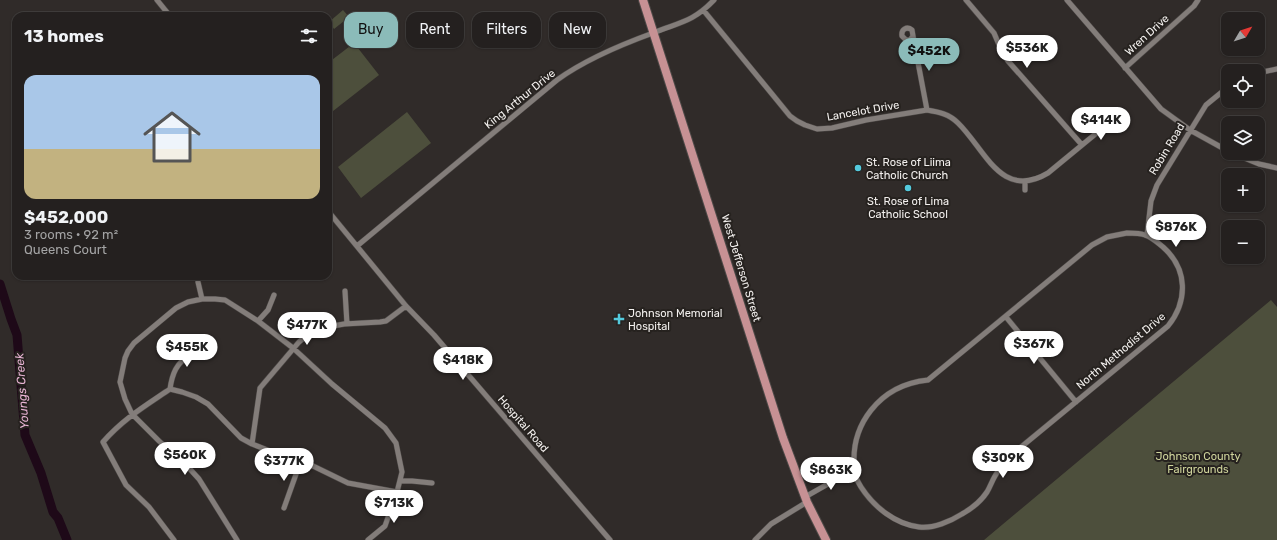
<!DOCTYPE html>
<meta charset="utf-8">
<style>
body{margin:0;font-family:Rubik,sans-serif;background:#302d2c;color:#f1f3f6;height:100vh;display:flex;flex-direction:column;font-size:15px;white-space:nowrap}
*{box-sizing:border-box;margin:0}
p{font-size:13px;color:#a3a3a4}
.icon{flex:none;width:22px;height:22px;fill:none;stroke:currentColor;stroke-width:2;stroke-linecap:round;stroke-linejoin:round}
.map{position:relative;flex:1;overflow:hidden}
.sheet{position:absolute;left:12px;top:12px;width:320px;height:268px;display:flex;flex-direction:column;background:#24201f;border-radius:12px;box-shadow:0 1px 3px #0004,0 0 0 1px #413e3d}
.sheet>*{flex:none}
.banner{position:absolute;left:344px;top:12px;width:380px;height:36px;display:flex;gap:8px}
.needle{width:26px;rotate:51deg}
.fabs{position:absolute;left:1221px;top:12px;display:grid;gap:8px}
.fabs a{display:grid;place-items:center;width:44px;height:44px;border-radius:8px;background:#24201f;box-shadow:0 1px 3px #0004,0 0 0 1px #413e3d;font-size:20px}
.price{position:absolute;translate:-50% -34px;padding:0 9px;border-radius:14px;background:#fff;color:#222;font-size:13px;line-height:26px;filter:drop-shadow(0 1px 2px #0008)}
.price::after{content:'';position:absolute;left:50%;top:24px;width:12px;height:9px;margin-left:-6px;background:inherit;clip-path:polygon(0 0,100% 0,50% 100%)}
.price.current{background:#8bbbb9;color:#111}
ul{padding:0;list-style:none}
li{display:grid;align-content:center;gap:8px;height:212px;padding:0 12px}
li+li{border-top:1px solid #413e3d}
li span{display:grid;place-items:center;height:124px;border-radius:12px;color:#555}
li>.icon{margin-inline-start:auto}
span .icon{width:72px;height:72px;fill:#fffc;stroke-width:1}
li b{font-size:17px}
h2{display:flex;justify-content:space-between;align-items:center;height:48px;padding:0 12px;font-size:17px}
.chip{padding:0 14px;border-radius:12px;background:#24201f;box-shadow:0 1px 3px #0004,0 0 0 1px #413e3d;font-size:14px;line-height:36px}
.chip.current{background:#8bbbb9;color:#111}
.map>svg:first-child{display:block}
.green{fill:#4d4f3c}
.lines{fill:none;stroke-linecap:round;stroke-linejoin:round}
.river{stroke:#1e0918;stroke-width:9}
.street-casing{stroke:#4d4947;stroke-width:6}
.primary-casing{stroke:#4d4947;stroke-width:10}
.street{stroke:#837d7a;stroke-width:5}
.primary{stroke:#c79194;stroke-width:8}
.poi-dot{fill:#54cadd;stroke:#26221f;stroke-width:1.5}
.labels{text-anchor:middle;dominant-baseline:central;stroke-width:4;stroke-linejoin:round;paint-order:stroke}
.street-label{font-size:11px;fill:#f3f0ee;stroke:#26221f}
.poi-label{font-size:11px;fill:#f3f0ee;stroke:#26221f;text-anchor:start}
.park-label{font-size:11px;fill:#cfd49c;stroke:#26221f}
.water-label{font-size:12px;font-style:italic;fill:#e7b3d3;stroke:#26221f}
</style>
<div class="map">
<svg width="1277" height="540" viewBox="0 0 1277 540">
<rect width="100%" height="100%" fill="#302b29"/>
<path class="green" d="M343,10L349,17L334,29L329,22Z
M354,43L379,75L328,115V63Z
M407,112L431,143L361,198L338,167Z
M1271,300L1277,307V540H984Z"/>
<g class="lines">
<path class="river" d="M0,284L11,319L17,335L25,435L41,473L53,512L58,518L67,540"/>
<g class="street-casing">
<path id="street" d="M157,0L170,16
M966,0L994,33L1003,54L1008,61L1082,145
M1067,0L1161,109L1190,130L1228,151
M704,11L790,116L797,121L805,125L817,129L832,128L866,120L927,110C939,112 949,114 958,123C985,149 1001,201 1048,173L1110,122
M913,36L912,30C907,26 901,29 902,36L906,40H910L913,36L927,110
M1125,68L1194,6L1198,0
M1258,73L1277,69
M1232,153L1259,164L1277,168
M1025,190V181
M328,211L406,306L434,335L610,540
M1127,233C1133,233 1140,233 1145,235C1152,237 1158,243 1163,247C1188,269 1188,301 1168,326L1015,452C1008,460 1000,467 995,476C992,481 990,487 987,492C981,501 971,509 962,514C951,521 933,529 919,527C895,524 874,507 861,487C859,483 855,478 855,473C848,425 880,385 928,380L1092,245L1107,237Z
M1147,235L1151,201L1157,185L1206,105L1228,87
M357,246L557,80C586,59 620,45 653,33C680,22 693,22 714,0
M198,282L202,299
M345,291L347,324
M1006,317L1076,402
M258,321L268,310L274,295
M170,389C172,375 176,362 191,355C196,353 204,353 210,353
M252,444L260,388L299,342L311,332L317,329L344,324L380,322L386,321L406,306
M400,481H412L432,483
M805,497L842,476L855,474
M284,508L300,463
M174,540L149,507L126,485L103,442C123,419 145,406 170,389L182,392L196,397L208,404L241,438L252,444L300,463L313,466L348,483L397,492
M237,540L199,479L188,467L159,441L132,414L125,399L120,382L125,358L128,351L134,343L176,308L188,302L202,299H215L225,300L258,321L293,348L332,384L385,428L396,443L402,472L397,492L385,526L368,540
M755,540L771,524L807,502"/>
</g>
<g class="primary-casing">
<path id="primary" d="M643,0L783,438L807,502L826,540"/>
</g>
<use href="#street" class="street"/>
<use href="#primary" class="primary"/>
</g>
<g class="poi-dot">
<circle cx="858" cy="168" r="4"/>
<circle cx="908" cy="188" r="4"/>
<path d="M617 313h4v4h4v4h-4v4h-4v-4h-4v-4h4z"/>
</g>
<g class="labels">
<g class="street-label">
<text transform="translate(1147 35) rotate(-42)">Wren Drive</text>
<text transform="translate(520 99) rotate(-39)">King Arthur Drive</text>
<text transform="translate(863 111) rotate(-10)">Lancelot Drive</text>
<text transform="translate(1167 149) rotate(-59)">Robin Road</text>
<text transform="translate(741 268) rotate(73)">West Jefferson Street</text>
<text transform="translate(1121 351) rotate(-40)">North Methodist Drive</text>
<text transform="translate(523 424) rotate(49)">Hospital Road</text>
</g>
<g class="poi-label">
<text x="866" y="162">St. Rose of Liima<tspan x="866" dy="13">Catholic Church</tspan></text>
<text x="908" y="201" text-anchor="middle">St. Rose of Lima<tspan x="908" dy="13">Catholic School</tspan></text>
<text x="628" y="313">Johnson Memorial<tspan x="628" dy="13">Hospital</tspan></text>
</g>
<g class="park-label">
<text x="1198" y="456">Johnson County<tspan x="1198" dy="13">Fairgrounds</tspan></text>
</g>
<g class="water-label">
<text transform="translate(22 391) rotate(-94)">Youngs Creek</text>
</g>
</g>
</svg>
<div class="fabs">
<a><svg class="needle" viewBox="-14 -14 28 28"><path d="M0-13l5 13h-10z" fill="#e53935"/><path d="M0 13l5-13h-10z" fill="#a3a3a4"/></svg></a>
<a><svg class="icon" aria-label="locate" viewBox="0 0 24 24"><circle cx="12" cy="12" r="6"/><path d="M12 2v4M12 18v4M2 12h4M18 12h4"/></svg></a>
<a><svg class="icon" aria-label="layers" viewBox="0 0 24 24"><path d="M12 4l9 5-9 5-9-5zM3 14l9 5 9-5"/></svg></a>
<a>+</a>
<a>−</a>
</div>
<b class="price" style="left:1027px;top:69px">$536K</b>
<b class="price current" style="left:929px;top:72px">$452K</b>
<b class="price" style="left:1101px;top:141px">$414K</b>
<b class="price" style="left:1176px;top:248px">$876K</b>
<b class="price" style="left:307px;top:346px">$477K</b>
<b class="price" style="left:1034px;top:365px">$367K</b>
<b class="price" style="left:187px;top:368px">$455K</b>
<b class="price" style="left:463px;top:381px">$418K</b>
<b class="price" style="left:185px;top:476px">$560K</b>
<b class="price" style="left:1003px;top:479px">$309K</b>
<b class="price" style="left:284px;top:482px">$377K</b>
<b class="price" style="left:831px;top:491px">$863K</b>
<b class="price" style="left:394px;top:524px">$713K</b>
<div class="banner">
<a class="chip current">Buy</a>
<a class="chip">Rent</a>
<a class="chip">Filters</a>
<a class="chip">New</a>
</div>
<section class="sheet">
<h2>13 homes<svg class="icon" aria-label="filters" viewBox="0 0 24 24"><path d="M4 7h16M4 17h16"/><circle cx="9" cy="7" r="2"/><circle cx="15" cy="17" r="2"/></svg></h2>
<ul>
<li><span style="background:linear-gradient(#a9c7e8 60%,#c2b280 0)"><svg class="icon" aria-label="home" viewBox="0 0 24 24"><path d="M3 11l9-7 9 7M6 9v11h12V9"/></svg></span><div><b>$452,000</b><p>3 rooms · 92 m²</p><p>Queens Court</p></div></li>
</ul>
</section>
</div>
